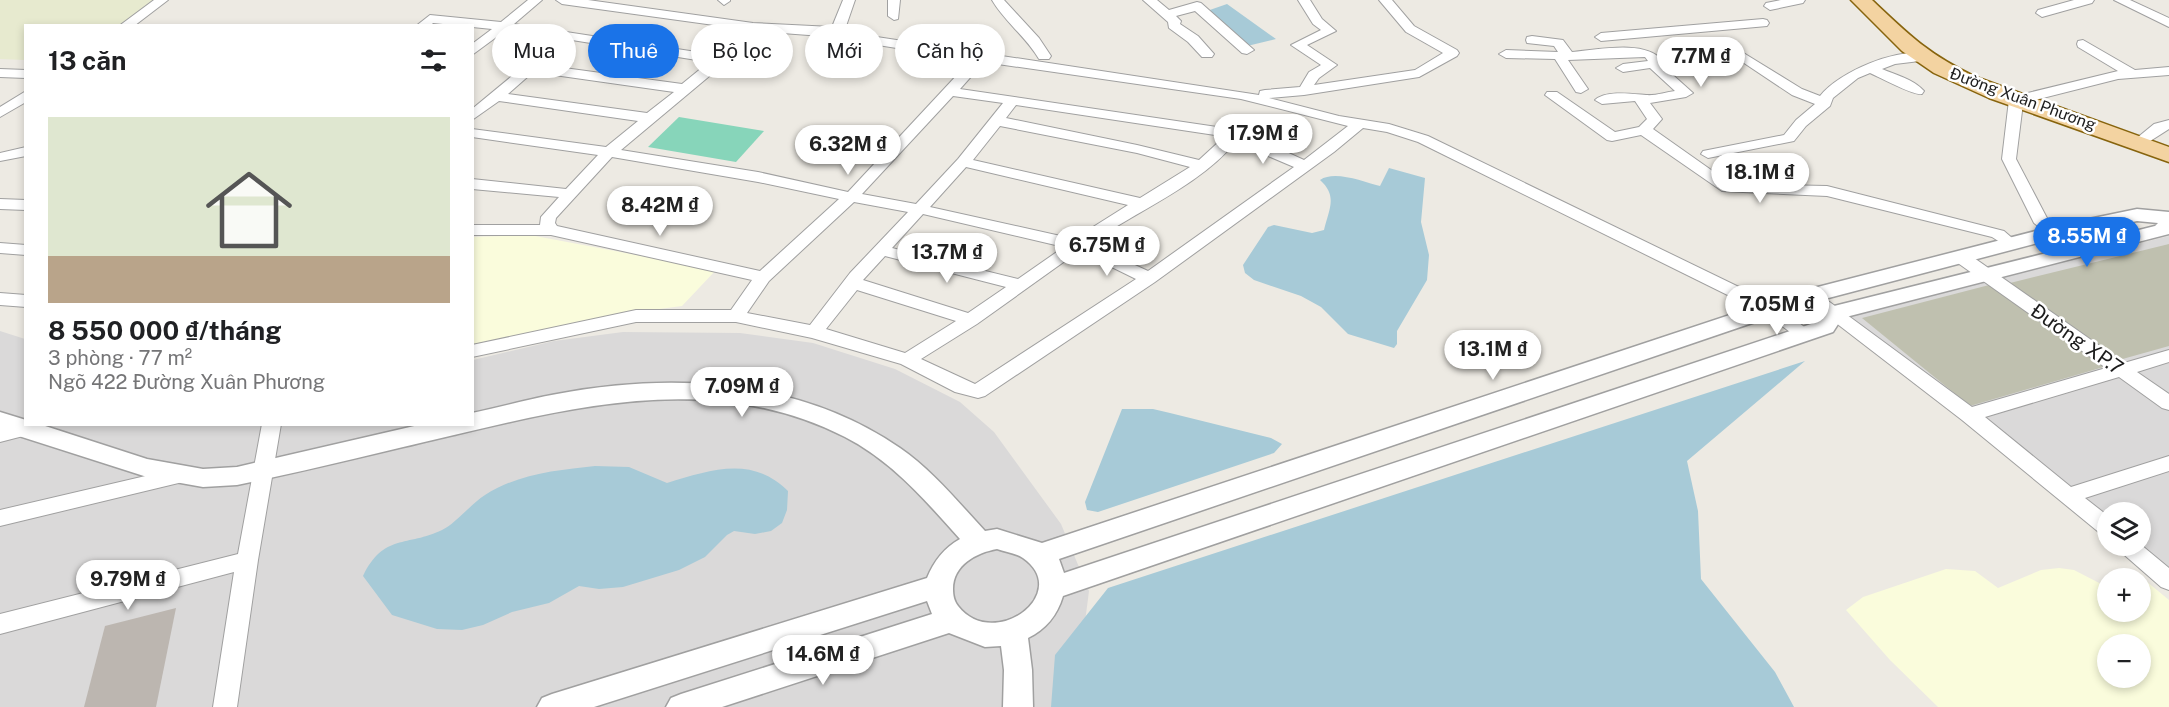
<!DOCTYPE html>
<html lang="vi">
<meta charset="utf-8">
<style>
body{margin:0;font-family:"Public Sans",sans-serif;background:#f2f2f2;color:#202124;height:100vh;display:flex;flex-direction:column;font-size:22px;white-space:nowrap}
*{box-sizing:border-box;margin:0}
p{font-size:20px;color:#757577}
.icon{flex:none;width:33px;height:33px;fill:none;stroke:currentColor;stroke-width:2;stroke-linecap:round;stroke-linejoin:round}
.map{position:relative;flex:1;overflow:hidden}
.drawer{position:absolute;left:24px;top:24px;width:450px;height:402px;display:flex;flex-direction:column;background:#fff;border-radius:0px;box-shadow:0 3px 9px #0003}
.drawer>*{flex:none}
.guide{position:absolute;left:492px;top:24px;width:570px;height:54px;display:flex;gap:12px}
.tools{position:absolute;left:2097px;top:502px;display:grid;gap:12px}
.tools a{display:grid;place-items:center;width:54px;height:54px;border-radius:50%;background:#fff;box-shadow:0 3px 9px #0003;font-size:30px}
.price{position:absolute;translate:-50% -51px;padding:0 14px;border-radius:21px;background:#fff;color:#222;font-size:20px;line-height:39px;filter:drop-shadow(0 2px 3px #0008)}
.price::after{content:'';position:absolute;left:50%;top:36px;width:18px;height:14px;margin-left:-9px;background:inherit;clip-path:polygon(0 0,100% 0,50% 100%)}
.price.on{background:#1a73e8;color:#fff}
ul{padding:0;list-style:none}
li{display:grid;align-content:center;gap:12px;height:318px;padding:0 24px}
li span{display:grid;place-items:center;height:186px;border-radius:0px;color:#555}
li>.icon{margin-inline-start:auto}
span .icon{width:108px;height:108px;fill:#fffc;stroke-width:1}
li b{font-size:26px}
h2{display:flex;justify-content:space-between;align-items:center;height:72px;padding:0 24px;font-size:26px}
.chip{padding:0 21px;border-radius:27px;background:#fff;box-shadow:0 3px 9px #0003;font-size:21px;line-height:54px}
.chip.on{background:#1a73e8;color:#fff}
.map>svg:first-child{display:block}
.residential{fill:#dad9d9}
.education{fill:#fafcdc;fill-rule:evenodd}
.construction{fill:#bfc0af}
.farmland{fill:#e7eacf}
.pitch{fill:#87d5ba}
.water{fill:#a7cad7}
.building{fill:#bcb6b0}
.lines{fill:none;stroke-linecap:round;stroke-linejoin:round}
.minor-casing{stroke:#a0a0a0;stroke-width:2}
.tertiary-casing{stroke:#a0a0a0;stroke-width:3}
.primary-casing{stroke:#87640d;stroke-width:3}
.minor{fill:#fff;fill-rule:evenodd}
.tertiary{fill:#fff;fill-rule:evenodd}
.primary{fill:#f3d3a1;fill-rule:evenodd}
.labels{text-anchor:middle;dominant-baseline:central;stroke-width:5;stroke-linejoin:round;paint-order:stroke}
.far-street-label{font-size:16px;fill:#1c1c1c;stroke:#fff}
.street-label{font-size:20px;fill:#1c1c1c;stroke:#fff}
</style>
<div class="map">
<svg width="2169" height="707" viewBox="0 0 2169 707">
<rect width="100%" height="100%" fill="#edeae3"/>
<path class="residential" d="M2169,236V571L2140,546V513H2108L2107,522L1848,315Z
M0,331L25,339L26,424H472L473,360L554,341L623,332L740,333L813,343L895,369L960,402L994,432L1061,524L1089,591L1074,707H0Z"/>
<path class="education" d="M530,235L716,270L682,306L614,315L473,344L472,237Z
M2059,568L2074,570L2107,587L2108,612H2140L2141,583L2146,581L2169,600V707H1938L1890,660L1846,610L1863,597L1946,569L1975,571L1998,588L2041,570ZM2108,645H2140V678H2108Z"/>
<path class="construction" d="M2169,244V346L2119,360L2010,283Z
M1993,284L2107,366L1970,406L1862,318Z"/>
<path class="farmland" d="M0,0H156L119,25L26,26L25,60L0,59Z"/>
<path class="pitch" d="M679,117L764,131L736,162L648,147Z"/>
<path class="water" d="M1227,4L1276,39L1243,47L1204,12Z
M1389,168L1425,178L1421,222L1429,255L1427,280L1397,331V344L1394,348L1348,334L1321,307L1301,296L1254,280L1245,273L1243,265L1268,227L1274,225L1312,233L1324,230C1329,209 1338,196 1320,180C1335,170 1363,182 1380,186Z
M1805,361L1687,461L1698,511L1701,579L1775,672L1794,707H1051L1055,655L1108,588Z
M1122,409H1153L1170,413L1271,438L1282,444L1274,453L1098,512L1087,510L1085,502Z
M595,466L629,467L667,483C710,470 752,455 788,491L787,510L782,523L771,531L755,534L734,531L727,535L705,557L679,570L623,587L599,589L579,586L549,603L512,612L483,625L462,630L437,629L392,615L363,576C384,533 407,547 442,530C455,524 471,504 485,495C517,474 558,470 595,466Z"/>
<path class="building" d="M176,608L156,707H84L105,626Z"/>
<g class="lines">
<g class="minor-casing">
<path id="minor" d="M154,0H168L134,26H119Z
M528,0H542L514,24L716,55L743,29L562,4L556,0H588L753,23L832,27L843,0H855L844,32L1259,95L1260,91L1265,90L1300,87L1309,72L1321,65L1291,45L1321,30L1313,24L1298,0H1310L1322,19L1336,31L1307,45L1337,65L1319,78L1314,85L1415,70L1443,53L1406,32L1379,0H1392L1414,26L1457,50L1459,53L1457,56L1419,77L1304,95L1269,98L1339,116L1389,124L1428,136L1778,306L1813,334L1810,338H1798L1766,314L1418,142L1387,132L1363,128L1334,152L1155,282L985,396L978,398L955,392L901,364L812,338L736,322H636L472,357V345L636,310H731L752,280L551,235H472V225H540L541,217L559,197L472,189V179L566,189L598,155L472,137V129L606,147L638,121L499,101L472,120V109L558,38L506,30L472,55V44L492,29L433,23L430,26H416L430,15L501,22ZM756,31L822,36L971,60L848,192L758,172L621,150L725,63ZM572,40L709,62L682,84L542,65ZM984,62L1241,99L1348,126L1304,160L1262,141L1217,127L960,89ZM533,72L674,92L647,113L508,94ZM953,96L1003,103L958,159L916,204L862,194ZM1016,105L1215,135L1223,138L1199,160L1137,145L1006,118ZM1000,126L1137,153L1190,167L1140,198L973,160ZM1235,142L1294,167L1148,271L1089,244C1133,213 1203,184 1235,142ZM612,157L758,182L839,199L760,271L557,226L555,223L556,218ZM966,167L1128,205L1074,239L930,207ZM854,202L908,212L850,273L810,325L747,313L769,281ZM923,214L1064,247L1018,279L892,248ZM1079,251L1136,279L975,384L921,359L977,324ZM885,256L1006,287L968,313L863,280ZM857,290L956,321L905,353L826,329Z
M718,0H730V1L724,5Z
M888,0H900L898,19L894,20L888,16Z
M992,0H1004L1039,38L1051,56L1049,59H1039C1026,37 1005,22 992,0Z
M1143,0H1157L1169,10L1197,2L1201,3L1254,50L1247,54L1242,53L1195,11L1176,16L1181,21L1180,24L1198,36L1214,54L1212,57H1202L1188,42L1169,28L1168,22Z
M1781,0H1805L1803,3L1770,10L1764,6L1766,3Z
M2074,0H2094L2092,3L2042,17L2036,13L2038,10Z
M2114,0H2130L2169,18V27Z
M1763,19L1767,20L1769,23L1767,26L1601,41L1595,37L1601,33Z
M1532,36L1563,40L1572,52C1598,50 1643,40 1661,59L1737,49L1802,89L1820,96C1839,72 1897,47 1928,54L1930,57L1928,60L1895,64L1882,69C1896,75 1913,79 1924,91L1922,94C1914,96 1881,78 1870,73L1858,78L1833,98L1830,106L1806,126L1794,141L1708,158L1701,154L1703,151L1784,135L1796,120L1815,104L1792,95L1735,57L1664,67L1693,93L1686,97L1650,103L1662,119L1653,129L1731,184L1827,186L2004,231L2019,244L2011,249L1992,237L1827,196L1722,191L1641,135L1612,141L1607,140L1545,95L1547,92H1557L1615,132L1639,127L1647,119L1635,101L1602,104L1595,100C1606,90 1633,94 1646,95C1655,96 1666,92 1675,91L1650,68L1623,72L1616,68L1623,64L1648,61L1645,57L1568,60L1588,89L1581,93L1576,92L1555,59L1506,58L1499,54L1506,50L1558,52L1554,46L1527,43L1526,40L1527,37Z
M2083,40L2135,70L2169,67V75L2118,79L2023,103L2016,159L2048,220L2063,232L2055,237L2049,235L2034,223L2002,159L2009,100L2011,97L2118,71L2078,47L2077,44L2078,41Z
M0,69L26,70V78L0,77Z
M26,91V102L0,117V107Z
M2169,120V129L2144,145H2134L2132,142L2154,124Z
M26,147V156L0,161V153Z
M0,199L26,200V210L0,209Z
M0,243L26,245V255L0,253Z
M1961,252L1967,253L2124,363L2169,350V362L2137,372L2169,394V410L2162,408L2119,377L1985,417L2071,487L2169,456V471L2085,498L2108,516V536L2101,534L1962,420L1801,296L1804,292H1816L1972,407L2106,368L1955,261L1953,257L1955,253Z
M0,293L26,295V307L0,305Z
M24,422L26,424H31L34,429L31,434L0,442V428Z
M262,424H281L258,560L237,707H213L234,572L0,634V614L238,554Z
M184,467L191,470L194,475L191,480L0,526V510Z
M2140,544L2169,568V590L2161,587L2121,552L2117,546Z"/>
</g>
<g class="tertiary-casing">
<path id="tertiary" d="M2137,209L2169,212V234L1842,318L1833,332L1063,596C1057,616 1046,629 1028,638L1032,670L1033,707H1003L1004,670L1001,646L985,647L949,633L722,707H666L671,698L681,694L932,614L927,601L594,707H537L542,698L552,694L927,578C934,561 944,548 960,539C926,501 892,461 845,437C717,372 585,404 454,435C382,452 310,470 237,485L203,487L147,477L0,430V412L26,420V424H39L147,459L203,469L237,467L423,424H472V413C501,407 529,399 557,394C674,372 800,379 900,448C932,470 958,502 985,531L997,529L1042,543L1802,291L2055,226ZM2137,221L2158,223L2155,226L1826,308L1817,322L1064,573L1059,559L1817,301L2057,238ZM997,549C1005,552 1016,553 1023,558C1073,593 994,652 958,606C954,601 953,595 953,589C953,565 976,553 997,549Z"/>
</g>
<g class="primary-casing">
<path id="primary" d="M1851,0H1872C1909,35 1929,55 1976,77L2169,147V162L1989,98L1934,73L1902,51Z"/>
</g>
<use href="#minor" class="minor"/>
<use href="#tertiary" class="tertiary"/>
<use href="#primary" class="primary"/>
</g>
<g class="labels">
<g class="far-street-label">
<text transform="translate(2023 99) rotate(20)">Đường Xuân Phương</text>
</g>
<g class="street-label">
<text transform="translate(2077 339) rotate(35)">Đường XP.7</text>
</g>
</g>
</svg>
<div class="tools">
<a><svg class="icon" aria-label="layers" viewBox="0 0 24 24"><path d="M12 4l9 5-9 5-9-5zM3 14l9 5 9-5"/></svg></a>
<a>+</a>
<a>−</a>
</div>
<b class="price" style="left:1701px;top:88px">7.7M ₫</b>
<b class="price" style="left:1263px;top:165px">17.9M ₫</b>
<b class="price" style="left:848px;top:176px">6.32M ₫</b>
<b class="price" style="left:1760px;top:204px">18.1M ₫</b>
<b class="price" style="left:660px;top:237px">8.42M ₫</b>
<b class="price on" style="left:2087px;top:268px">8.55M ₫</b>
<b class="price" style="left:1107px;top:277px">6.75M ₫</b>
<b class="price" style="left:947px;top:284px">13.7M ₫</b>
<b class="price" style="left:1777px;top:336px">7.05M ₫</b>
<b class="price" style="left:1493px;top:381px">13.1M ₫</b>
<b class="price" style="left:742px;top:418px">7.09M ₫</b>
<b class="price" style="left:128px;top:611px">9.79M ₫</b>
<b class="price" style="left:823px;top:686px">14.6M ₫</b>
<div class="guide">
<a class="chip">Mua</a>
<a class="chip on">Thuê</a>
<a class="chip">Bộ lọc</a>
<a class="chip">Mới</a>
<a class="chip">Căn hộ</a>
</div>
<section class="drawer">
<h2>13 căn<svg class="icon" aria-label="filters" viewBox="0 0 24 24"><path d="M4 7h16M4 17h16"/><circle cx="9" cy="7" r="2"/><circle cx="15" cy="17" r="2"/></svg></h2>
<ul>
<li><span style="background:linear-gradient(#dfe7d0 75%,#b9a48a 0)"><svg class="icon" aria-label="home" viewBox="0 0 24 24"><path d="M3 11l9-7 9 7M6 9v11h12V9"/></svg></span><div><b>8 550 000 ₫/tháng</b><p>3 phòng · 77 m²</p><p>Ngõ 422 Đường Xuân Phương</p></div></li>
</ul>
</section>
</div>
